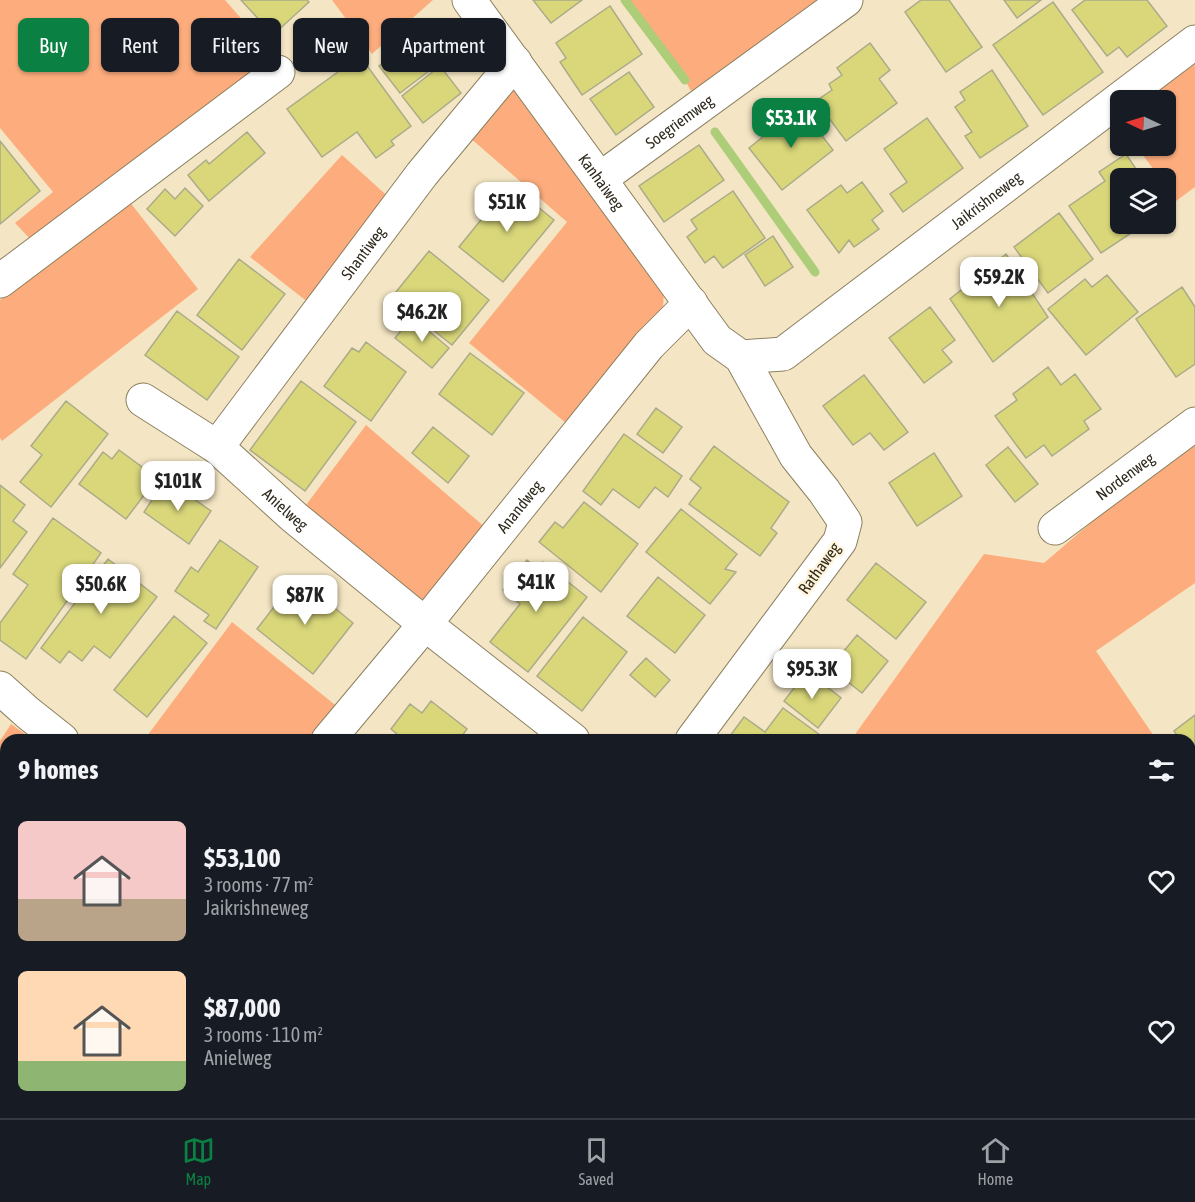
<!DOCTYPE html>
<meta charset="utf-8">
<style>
body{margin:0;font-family:"Asap Condensed",sans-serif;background:#20242c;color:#f1f3f6;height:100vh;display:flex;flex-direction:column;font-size:22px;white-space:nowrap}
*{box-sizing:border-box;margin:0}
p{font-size:20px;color:#9ea1a6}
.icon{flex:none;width:33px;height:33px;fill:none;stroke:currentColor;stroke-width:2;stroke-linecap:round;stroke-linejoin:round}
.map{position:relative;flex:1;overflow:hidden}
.side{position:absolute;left:0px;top:734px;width:1196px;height:386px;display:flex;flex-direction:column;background:#171b24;border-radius:18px 18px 0 0;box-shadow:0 2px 4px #0004}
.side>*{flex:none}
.banner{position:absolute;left:18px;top:18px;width:600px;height:54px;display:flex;gap:12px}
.needle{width:39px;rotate:274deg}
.tools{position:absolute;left:1110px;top:90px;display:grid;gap:12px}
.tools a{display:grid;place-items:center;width:66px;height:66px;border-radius:9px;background:#171b24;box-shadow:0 2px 4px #0004;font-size:30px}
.price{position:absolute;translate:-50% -51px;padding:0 14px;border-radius:12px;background:#fff;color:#222;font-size:20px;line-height:39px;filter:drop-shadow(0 2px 3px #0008)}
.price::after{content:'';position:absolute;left:50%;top:36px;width:18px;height:14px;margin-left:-9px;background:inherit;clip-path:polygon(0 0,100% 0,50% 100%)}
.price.on{background:#0b8043;color:#fff}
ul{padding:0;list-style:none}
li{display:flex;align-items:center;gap:18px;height:150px;padding:0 18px}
li span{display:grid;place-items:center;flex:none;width:168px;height:120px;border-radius:9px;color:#555}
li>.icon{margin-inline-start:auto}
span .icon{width:72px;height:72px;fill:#fffc;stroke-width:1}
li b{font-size:26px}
h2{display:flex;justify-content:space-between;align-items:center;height:72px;padding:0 18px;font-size:26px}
.tag{padding:0 21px;border-radius:9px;background:#171b24;box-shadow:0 2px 4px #0004;font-size:21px;line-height:54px}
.tag.on{background:#0b8043;color:#fff}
.dock{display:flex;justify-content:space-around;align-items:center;height:84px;border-top:2px solid #363941;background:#171b24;font-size:16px;color:#9ea1a6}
.dock a{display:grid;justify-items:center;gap:3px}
.dock .on{color:#0b8043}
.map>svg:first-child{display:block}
.green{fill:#fdad7d}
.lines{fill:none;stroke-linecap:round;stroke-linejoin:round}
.stream{stroke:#aecd79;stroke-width:9}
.canal{stroke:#aecd79;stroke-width:32}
.building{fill:#d9d77a;stroke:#abab89;stroke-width:1.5}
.minor-casing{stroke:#8c8061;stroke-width:35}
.minor{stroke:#fff;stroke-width:33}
.labels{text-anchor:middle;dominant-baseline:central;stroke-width:4.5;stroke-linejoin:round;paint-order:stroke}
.street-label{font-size:16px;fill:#2f2a1d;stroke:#fff4d9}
</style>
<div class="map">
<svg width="1195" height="1118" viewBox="0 0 1195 1118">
<rect width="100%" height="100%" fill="#f4e6c4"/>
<path class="green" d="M0,0H225L277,59L35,244L15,223L53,192L0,128Z
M332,0H433L372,54Z
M625,0H825L691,91L685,80Z
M1195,64V187L1176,201L1166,186V178H1160L1136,146H1166V100H1145Z
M517,82L664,290L663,309L566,423L469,343L567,222L469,137Z
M342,155L393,201L309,303L250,257Z
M129,201L198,289L2,441L0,438V300Z
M366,425L486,528L419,610L303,509Z
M1195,439V583L1096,651L1156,739L851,740L984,554L1044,563L1144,477Z
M232,622L339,708L313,739L144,740Z
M11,724L32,739L6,740V919L0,913V741Z
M1190,945L1195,950V1014L1190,1022Z
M168,1113H490L495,1118H163Z
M658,1113H904L900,1118H654Z
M1012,1113H1126L1120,1118H1009Z"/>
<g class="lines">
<path class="stream" d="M625,0L685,80
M715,132L815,272"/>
<path class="canal" d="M490,1113L495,1118"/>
</g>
<path class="building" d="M241,0H307L309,2L273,35Z
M533,0H582L551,23Z
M921,0H949L982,47L946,72L905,12Z
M1004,0H1041L1017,18Z
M1085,0H1147L1167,26L1127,57L1119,47L1107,56L1072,10Z
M1053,2L1103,72L1043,115L993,45Z
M610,6L642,54L582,95L560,62L566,58L556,43Z
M417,37L438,64L400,93L379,66Z
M870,43L890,70L879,79L897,103L846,141L816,101L832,90L829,84L842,75L837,68Z
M360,56L411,126L391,141L394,145L376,158L357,132L322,157L287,109Z
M440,66L461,93L423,123L402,96Z
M992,70L1028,126L980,158L965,136L972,132L955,107L965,100L960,92Z
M629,72L654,107L616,135L590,99Z
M800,107L833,150L782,190L749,148Z
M927,118L963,168L903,212L890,194L907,182L884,149Z
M247,132L265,153L209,201L188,175L206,160L209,164Z
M0,141L40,191L0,224Z
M699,145L724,180L664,222L639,186Z
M1126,154L1142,178H1120V224H1145L1101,253L1069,206L1105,181L1099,172Z
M862,182L883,211L872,220L879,229L854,247L849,240L839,253L807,210L841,185L847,193Z
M510,184L554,220L503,282L459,247Z
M185,188L203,206L175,236L147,209L165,189L175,199Z
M733,191L765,238L723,268L714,256L705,263L687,237L697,229L691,220Z
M1059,213L1093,259L1048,293L1014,247Z
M773,236L793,267L765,286L745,255Z
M429,251L489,300L452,345L392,297Z
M1006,254L1048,317L993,362L950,299Z
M239,259L285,294L242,350L197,315Z
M1107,275L1138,312L1086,355L1048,309L1085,279L1092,287Z
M1182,287L1195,307V364L1176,377L1136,319Z
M930,307L955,340L942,350L952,362L924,383L889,338Z
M177,311L239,357L207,400L145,355Z
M412,317L449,348L432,368L395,338Z
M366,342L406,372L371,421L324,386L352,348L359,352Z
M470,353L524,393L492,435L439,394Z
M1048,367L1061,385L1075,374L1101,409L1084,421L1089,429L1052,456L1044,445L1026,458L995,416L1017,400L1013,394Z
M864,375L908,432L884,450L870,433L853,445L823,406Z
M301,381L356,422L305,491L250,450Z
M66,401L108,434L51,507L20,482L42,455L31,446Z
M656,408L682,427L663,453L637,434Z
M433,427L469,456L448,483L412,453Z
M624,434L682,476L668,497L655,487L639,508L613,489L601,505L583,491Z
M714,446L789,502L771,528L777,533L760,556L689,504L701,488L690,479Z
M1008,447L1038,484L1015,502L986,465Z
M119,450L157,478L126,519L79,484L103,452L112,459Z
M934,453L962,496L917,526L889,483Z
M166,479L211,511L189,544L144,512Z
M0,485L25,505L13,521L27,532L0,568Z
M584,502L638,544L601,592L539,542L555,522L563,528Z
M681,509L737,554L725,569L736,572L710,604L646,552Z
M53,518L101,553L26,659L0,640V623L28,585L13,574Z
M220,540L258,567L216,629L204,621L209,615L175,591L191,567L198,572Z
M108,559L157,597L110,658L94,646L82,661L69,651L60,663L41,648Z
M527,560L538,569L543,562L587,597L528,672L490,642L520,604L503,590Z
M876,563L926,602L896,639L847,600Z
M297,577L353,623L313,674L257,629Z
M658,577L705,615L675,653L627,616Z
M174,616L207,643L147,717L114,690Z
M583,617L627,652L582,711L537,676Z
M857,635L888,661L862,693L830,668Z
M646,658L670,680L655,697L630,675Z
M807,671L841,698L818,728L784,701Z
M431,701L467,729L459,740H404L391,729L410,704L422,713Z
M783,708L820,735L817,740H727L744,717L765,732Z
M1195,715V779L1190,772V740H1180L1174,731Z
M1190,790L1195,796V837L1190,842Z
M0,859L6,865V889L0,884Z
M1195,909V940L1190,935V916Z
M616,1113H636L632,1118H621Z
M974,1113H1003L1000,1118H981Z"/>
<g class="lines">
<g class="minor-casing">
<g id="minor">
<path id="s1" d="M469,0L717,340L741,357L796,456L824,491L845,522L840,541L692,740"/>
<path id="s2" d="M600,179L846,0"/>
<path d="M0,281L278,72"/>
<path id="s3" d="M741,357L783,354L1195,42"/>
<path id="s4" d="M143,400L217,447L294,517L425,624L573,740"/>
<path id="s5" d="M217,447L422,174L515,62"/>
<path id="s6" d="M1055,528L1195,424"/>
<path d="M0,688L28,713L62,740"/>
<path id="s7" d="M328,740L425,624L649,345L691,303"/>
<path d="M537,1113L541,1118"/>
<path d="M913,1118L917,1113"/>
</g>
</g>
<use href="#minor" class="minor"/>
</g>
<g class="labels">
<g class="street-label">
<text stroke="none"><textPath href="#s2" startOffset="98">Soegriemweg</textPath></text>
<text stroke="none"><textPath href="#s1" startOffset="225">Kanhaiweg</textPath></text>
<text stroke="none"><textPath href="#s3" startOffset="297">Jaikrishneweg</textPath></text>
<text stroke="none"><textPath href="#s5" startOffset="243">Shantiweg</textPath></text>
<text stroke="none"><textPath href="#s6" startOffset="87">Nordenweg</textPath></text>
<text stroke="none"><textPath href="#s7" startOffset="302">Anandweg</textPath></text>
<text stroke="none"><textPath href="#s4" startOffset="180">Anielweg</textPath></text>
<text transform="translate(819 568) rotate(-54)">Rathaweg</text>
</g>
</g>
</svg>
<div class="tools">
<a><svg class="needle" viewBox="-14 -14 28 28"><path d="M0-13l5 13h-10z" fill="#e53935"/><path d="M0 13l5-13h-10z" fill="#9ea1a6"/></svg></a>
<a><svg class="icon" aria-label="layers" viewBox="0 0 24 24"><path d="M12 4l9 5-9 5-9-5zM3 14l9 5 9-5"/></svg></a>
</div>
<b class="price on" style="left:791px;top:149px">$53.1K</b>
<b class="price" style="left:507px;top:233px">$51K</b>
<b class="price" style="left:999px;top:308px">$59.2K</b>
<b class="price" style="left:422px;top:343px">$46.2K</b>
<b class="price" style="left:178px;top:512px">$101K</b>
<b class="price" style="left:536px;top:613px">$41K</b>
<b class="price" style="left:101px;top:615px">$50.6K</b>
<b class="price" style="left:305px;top:626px">$87K</b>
<b class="price" style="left:812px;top:700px">$95.3K</b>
<div class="banner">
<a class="tag on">Buy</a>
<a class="tag">Rent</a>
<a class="tag">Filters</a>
<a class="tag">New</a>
<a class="tag">Apartment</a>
</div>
<section class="side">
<h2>9 homes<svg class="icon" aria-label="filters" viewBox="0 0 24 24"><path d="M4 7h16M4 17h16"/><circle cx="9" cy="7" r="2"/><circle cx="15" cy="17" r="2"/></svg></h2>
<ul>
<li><span style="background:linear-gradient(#f6c9c9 65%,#b9a48a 0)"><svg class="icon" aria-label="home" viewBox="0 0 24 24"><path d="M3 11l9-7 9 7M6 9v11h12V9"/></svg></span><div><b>$53,100</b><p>3 rooms · 77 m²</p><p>Jaikrishneweg</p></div><svg class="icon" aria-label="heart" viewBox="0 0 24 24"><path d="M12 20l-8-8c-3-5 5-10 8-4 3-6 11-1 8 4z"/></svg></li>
<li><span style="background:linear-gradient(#ffd9b3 75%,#8fb573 0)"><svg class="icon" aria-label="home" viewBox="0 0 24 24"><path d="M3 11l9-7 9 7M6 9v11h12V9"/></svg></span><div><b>$87,000</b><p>3 rooms · 110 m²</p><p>Anielweg</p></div><svg class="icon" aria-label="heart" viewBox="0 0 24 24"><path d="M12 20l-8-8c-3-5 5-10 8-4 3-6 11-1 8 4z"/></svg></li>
</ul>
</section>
</div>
<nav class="dock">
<a class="on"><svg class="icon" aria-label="map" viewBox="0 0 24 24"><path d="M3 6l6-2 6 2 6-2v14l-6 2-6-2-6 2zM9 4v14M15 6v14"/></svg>Map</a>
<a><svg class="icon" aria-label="saved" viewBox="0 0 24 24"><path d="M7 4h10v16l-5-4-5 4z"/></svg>Saved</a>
<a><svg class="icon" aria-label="home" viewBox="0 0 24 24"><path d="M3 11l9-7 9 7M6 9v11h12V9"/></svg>Home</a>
</nav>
